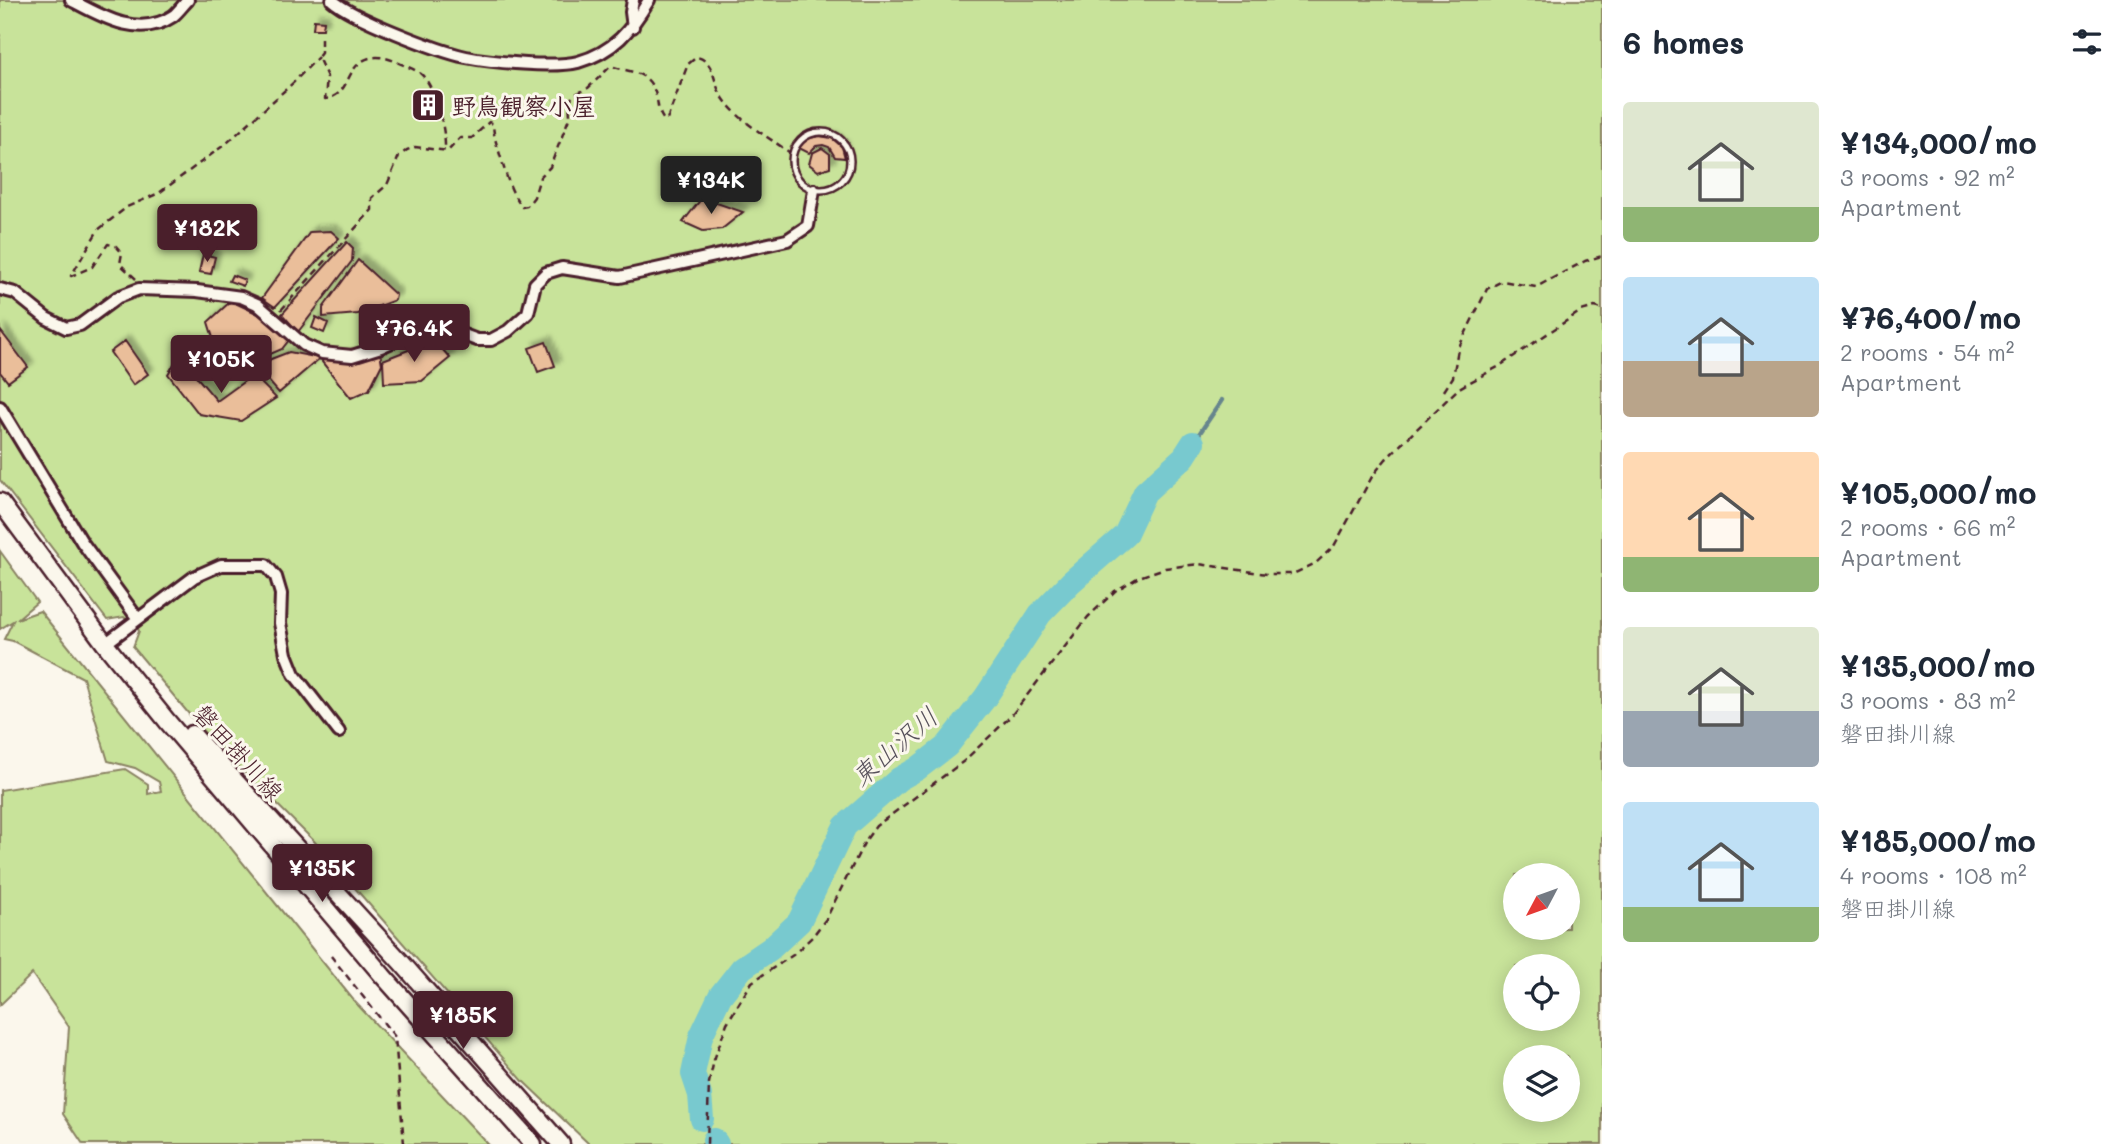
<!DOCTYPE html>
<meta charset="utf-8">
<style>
body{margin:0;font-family:Mali,"Klee One",sans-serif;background:#f2f2f3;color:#1f2937;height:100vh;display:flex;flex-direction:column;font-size:26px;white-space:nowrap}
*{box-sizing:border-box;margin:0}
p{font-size:23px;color:#747a83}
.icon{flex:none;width:38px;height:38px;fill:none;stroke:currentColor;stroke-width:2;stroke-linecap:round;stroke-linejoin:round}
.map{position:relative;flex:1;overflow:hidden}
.side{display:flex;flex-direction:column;background:#fff;width:525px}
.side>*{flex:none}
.needle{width:46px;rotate:229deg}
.fabs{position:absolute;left:1503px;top:863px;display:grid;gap:14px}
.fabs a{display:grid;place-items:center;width:77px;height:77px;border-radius:50%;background:#fff;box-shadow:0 4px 18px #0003;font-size:35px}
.price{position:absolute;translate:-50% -60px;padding:0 16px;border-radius:7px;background:#4a1f2b;color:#fff;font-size:23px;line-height:46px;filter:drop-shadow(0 2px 4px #0008)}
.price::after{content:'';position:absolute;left:50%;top:42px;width:21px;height:16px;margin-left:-10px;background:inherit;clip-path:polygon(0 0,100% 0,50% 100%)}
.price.on{background:#222;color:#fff}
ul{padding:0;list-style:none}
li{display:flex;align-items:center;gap:21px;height:175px;padding:0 21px}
li span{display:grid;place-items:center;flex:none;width:196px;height:140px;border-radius:7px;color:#555}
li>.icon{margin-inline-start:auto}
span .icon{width:84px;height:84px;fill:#fffc;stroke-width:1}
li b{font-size:30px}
h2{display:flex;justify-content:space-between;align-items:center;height:84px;padding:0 21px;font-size:30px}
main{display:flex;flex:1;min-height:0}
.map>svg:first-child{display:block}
.green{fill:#c8e39a;stroke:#898162;stroke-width:2;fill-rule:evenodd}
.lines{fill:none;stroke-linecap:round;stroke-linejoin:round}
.stream{stroke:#66858d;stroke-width:4.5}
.river{stroke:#78c9cf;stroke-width:24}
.building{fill:#eabe9a;stroke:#4a1f2b;stroke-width:2;filter:url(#shadow)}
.lane-casing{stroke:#4a1f2b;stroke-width:10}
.street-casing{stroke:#4a1f2b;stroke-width:16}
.secondary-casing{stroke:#4a1f2b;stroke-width:21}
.path{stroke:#4a1f2b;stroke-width:2.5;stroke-dasharray:7 5;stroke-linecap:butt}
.lane{stroke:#fbf7ec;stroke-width:5}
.street{stroke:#fbf7ec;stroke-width:10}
.secondary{stroke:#fbf7ec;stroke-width:16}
.labels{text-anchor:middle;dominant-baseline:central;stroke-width:6;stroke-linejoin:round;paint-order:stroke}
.poi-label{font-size:24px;font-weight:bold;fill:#4a1f2b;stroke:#fbf7ec;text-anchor:start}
.street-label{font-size:24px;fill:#4a1f2b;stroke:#fbf7ec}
.water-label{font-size:26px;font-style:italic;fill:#58525c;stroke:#fbf7ec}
</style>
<main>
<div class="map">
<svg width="1602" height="1144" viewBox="0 0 1602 1144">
<defs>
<filter id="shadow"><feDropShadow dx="5.5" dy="-5.5" stdDeviation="2" flood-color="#0004"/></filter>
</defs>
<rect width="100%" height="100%" fill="#fbf7ec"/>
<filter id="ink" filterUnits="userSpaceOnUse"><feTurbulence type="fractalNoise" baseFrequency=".0143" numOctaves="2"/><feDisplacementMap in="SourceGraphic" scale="14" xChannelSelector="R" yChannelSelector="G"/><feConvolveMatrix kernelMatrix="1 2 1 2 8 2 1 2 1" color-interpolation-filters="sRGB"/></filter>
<g filter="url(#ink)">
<path class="green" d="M0,0H1602V1144H589L523,1081L314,841L204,732L133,647L139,631L135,622L131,625L124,617L107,620L0,480ZM1516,875H1568V928H1516ZM1516,966H1568V1018H1516ZM1516,1057H1568V1110H1516Z
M0,551L37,602L17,619L40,611L355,1002L488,1144H83L63,1114L69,1027L32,974L0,1005V790L125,769L148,784V794L161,791L159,782L135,768L108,761L83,678L13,641L4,639L13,621L0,629Z"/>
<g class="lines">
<path class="stream" d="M1193,443L1222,400"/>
<path class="river" d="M702,1119L700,1095L693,1074L701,1036L720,996L742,968L770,949L799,922L845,826L899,779L917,769L947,746L985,698L1040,614L1071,582L1125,535L1145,492L1184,457L1193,443
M714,1140L717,1144"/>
</g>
<path class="building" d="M314,20L324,21L323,29H313Z
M819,136L832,138L842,147L845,158L835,157L829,147L823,145L816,146L809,153L799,148L806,139Z
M822,148L830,154V167L818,171L809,164L812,153Z
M702,198L743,212L722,229L703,231L683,222Z
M331,231L339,238L275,307L262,298L310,232Z
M347,242L353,248L352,261L298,332L282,314Z
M203,254L215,257L211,274L199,272Z
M358,260L396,295L395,300L358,314L323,317V308Z
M232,275L245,280L243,286L229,281Z
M231,301L267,318L289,340L282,349L243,366L227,369L224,357L214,341L208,322Z
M316,317L328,323L324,333L312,328Z
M0,330L28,367L8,382L0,372Z
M434,340L450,358L422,381L384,383L383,360Z
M125,341L148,374L133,385L110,352Z
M546,342L555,366L538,372L529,348Z
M289,352L320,358L279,393L258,369L271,359Z
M380,352L382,364L369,390L351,398L322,362L323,358Z
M179,356L217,401L253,375L276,398L241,421L199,414L168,374Z"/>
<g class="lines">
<g class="lane-casing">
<path id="lane" d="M792 161a29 29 0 1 1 58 0a29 29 0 1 1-58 0Z"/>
</g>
<g class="street-casing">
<path id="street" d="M71,0C101,16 139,39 173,16C178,12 183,5 188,0
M332,0C352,18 438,51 466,57C491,62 555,68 578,62C614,52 631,30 649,0
M633,27L631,12L633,0
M0,289L15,293L46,318L66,328L80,325L118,297L139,289L197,291L241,297L257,304L304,345L322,353L352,356L381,347L423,328H445L477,340H491L508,331L528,313L535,284L546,273L562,268L620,277L787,240L808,226L814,190
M0,407L82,542L138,619
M105,644L194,577L221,565H266L276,577L281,594L280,623L286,654L294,674L339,732"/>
</g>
<g class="secondary-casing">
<path id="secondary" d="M0,502L105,644L167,721L383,976L533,1144
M192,734L401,962L561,1144"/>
</g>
<path class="path" d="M321,38V53L318,57L327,77L325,99C348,96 346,72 361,62C372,54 386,57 397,62C405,66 415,69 421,74C436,87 446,132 445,150
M136,279L120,264L122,253L116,246L108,244L92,267L71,276L98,230L127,207L159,193L227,143L294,82L318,57
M281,310L372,210V198L387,185L399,156L407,150L415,147L448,151L460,138H472L489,122L493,124C494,141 498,146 502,162C508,180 510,191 522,207L527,206L534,197L540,177L550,167L570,116L569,101L574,95L588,88L611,66C636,74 650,71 657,99C658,107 659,114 664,120H667L688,64L697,57C714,61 713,80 720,93C736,121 768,136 793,155
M1444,391L1453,377L1458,349L1487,289L1502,281L1536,287L1585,261L1602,256
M331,956L395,1037L404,1144
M707,1144L709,1083L714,1060L727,1023L752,982L793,955L812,937L826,919L865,841L876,826L964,761L1011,716L1088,617L1115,591L1139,577L1165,568L1199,564L1267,574H1293L1316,563L1334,546L1373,475L1386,459L1459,388L1498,367L1581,311L1595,307L1602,309"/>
<use href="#lane" class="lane"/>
<use href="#street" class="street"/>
<use href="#secondary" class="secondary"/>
</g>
</g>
<defs>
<g id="building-square" transform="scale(1.75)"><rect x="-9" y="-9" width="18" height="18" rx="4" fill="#4a1f2b" stroke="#fbf7ec"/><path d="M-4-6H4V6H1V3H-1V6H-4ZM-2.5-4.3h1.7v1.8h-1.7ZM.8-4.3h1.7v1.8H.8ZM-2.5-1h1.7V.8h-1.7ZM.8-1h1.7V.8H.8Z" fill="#fff"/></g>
</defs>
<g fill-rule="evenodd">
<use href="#building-square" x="428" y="105"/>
</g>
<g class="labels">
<g class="poi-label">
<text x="452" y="105">野鳥観察小屋</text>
</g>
<g class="street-label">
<text transform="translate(239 752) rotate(48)">磐田掛川線</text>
</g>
<g class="water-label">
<text transform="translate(894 746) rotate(-41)">東山沢川</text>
</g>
</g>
</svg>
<div class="fabs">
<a><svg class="needle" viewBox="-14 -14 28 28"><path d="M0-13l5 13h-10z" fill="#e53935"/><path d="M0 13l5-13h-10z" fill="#747a83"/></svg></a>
<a><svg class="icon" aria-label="locate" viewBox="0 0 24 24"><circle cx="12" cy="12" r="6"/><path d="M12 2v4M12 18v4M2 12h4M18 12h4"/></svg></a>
<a><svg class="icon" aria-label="layers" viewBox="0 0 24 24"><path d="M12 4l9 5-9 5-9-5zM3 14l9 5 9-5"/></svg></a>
</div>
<b class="price on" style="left:711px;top:216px">¥134K</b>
<b class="price" style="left:207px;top:264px">¥182K</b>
<b class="price" style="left:414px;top:364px">¥76.4K</b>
<b class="price" style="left:221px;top:395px">¥105K</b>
<b class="price" style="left:322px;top:904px">¥135K</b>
<b class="price" style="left:463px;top:1051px">¥185K</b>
</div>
<section class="side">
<h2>6 homes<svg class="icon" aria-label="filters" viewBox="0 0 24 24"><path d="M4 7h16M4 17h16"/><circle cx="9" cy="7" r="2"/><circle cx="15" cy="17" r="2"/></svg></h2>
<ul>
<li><span style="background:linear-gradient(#dfe7d0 75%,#8fb573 0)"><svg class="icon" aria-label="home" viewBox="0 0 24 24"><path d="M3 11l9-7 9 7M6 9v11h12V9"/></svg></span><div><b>¥134,000/mo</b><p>3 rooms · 92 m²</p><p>Apartment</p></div></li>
<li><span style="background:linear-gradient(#bfe0f5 60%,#b9a48a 0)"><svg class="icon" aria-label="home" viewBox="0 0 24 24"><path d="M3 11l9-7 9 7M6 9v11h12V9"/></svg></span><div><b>¥76,400/mo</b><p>2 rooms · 54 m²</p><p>Apartment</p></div></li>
<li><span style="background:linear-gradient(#ffd9b3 75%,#8fb573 0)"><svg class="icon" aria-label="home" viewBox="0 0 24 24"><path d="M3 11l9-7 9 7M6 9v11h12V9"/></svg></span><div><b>¥105,000/mo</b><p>2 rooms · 66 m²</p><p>Apartment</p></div></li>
<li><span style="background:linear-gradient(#dfe7d0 60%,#9aa5b1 0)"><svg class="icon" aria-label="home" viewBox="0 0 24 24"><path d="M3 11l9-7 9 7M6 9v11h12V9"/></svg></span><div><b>¥135,000/mo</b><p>3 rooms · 83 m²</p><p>磐田掛川線</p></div></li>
<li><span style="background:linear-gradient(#bfe0f5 75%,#8fb573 0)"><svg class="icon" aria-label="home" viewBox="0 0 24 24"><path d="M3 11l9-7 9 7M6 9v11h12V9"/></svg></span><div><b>¥185,000/mo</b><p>4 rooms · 108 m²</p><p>磐田掛川線</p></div></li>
</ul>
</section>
</main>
